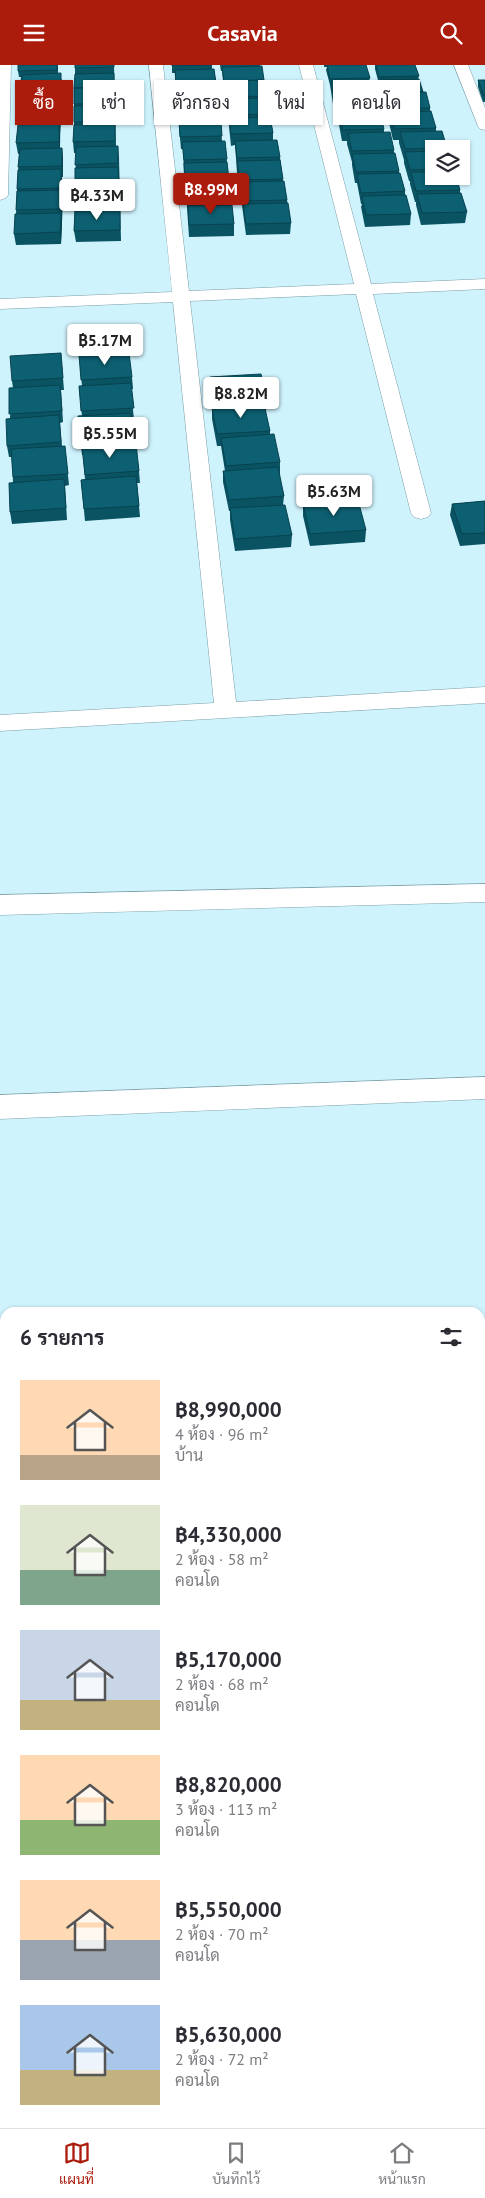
<!DOCTYPE html>
<html lang="th">
<meta charset="utf-8">
<style>
body{margin:0;font-family:"PT Sans",Sarabun,sans-serif;background:#f2f2f3;color:#2b2b33;height:100vh;display:flex;flex-direction:column;font-size:19px;white-space:nowrap}
*{box-sizing:border-box;margin:0}
p{font-size:16px;color:#7c7c81}
.icon{flex:none;width:28px;height:28px;fill:none;stroke:currentColor;stroke-width:2;stroke-linecap:round;stroke-linejoin:round}
.map{position:relative;flex:1;overflow:hidden}
.details{position:absolute;left:0px;top:1242px;width:485px;height:821px;display:flex;flex-direction:column;background:#fff;border-radius:15px 15px 0 0;box-shadow:0 1px 4px #0004}
.details>*{flex:none}
.hud{position:absolute;left:15px;top:15px;width:455px;height:45px;display:flex;gap:10px}
.controls{position:absolute;left:425px;top:75px;display:grid;gap:10px}
.controls a{display:grid;place-items:center;width:45px;height:45px;border-radius:0px;background:#fff;box-shadow:0 1px 4px #0004;font-size:25px}
.price{position:absolute;translate:-50% -42px;padding:0 11px;border-radius:5px;background:#fff;color:#222;font-size:16px;line-height:32px;filter:drop-shadow(0 1px 2px #0008)}
.price::after{content:'';position:absolute;left:50%;top:30px;width:15px;height:11px;margin-left:-8px;background:inherit;clip-path:polygon(0 0,100% 0,50% 100%)}
.price.selected{background:#ac1c0d;color:#fff}
ul{padding:0;list-style:none}
li{display:flex;align-items:center;gap:15px;height:125px;padding:0 20px}
li span{display:grid;place-items:center;flex:none;width:140px;height:100px;border-radius:0px;color:#555}
li>.icon{margin-inline-start:auto}
span .icon{width:60px;height:60px;fill:#fffc;stroke-width:1}
li b{font-size:21px}
h2{display:flex;justify-content:space-between;align-items:center;height:60px;padding:0 20px;font-size:21px}
.chip{padding:0 18px;border-radius:0px;background:#fff;box-shadow:0 1px 4px #0004;font-size:18px;line-height:45px}
.chip.selected{background:#ac1c0d;color:#fff}
header{display:flex;justify-content:space-between;align-items:center;height:65px;padding:0 20px;background:#ac1c0d;color:#fff;font-size:22px;font-weight:800}
.dock{display:flex;justify-content:space-around;align-items:center;height:70px;border-top:1px solid #e1e1e2;background:#fff;font-size:14px;color:#7c7c81}
.dock a{display:grid;justify-items:center;gap:2px}
.dock .selected{color:#ac1c0d}
.map>svg:first-child{display:block}
.lines{fill:none;stroke-linecap:round;stroke-linejoin:round}
.street-casing{stroke:#7b9da6;stroke-width:1}
.street{fill:#fff;fill-rule:evenodd}
.wall{fill:#0a5362}
.shaded-wall{fill:#084350}
.building{fill:#0c6072;stroke:#084350}
</style>
<header><svg class="icon" aria-label="menu" viewBox="0 0 24 24"><path d="M4 6h16M4 12h16M4 18h16"/></svg>Casavia<svg class="icon" aria-label="search" viewBox="0 0 24 24"><circle cx="10" cy="10" r="6"/><path d="M15 15l6 6"/></svg></header>
<div class="map">
<svg width="485" height="2063" viewBox="0 0 485 2063">
<rect width="100%" height="100%" fill="#cff3fd"/>
<g class="lines">
<g class="street-casing">
<path id="street" d="M0,0H11L8,130L6,133L0,135Z
M149,0H163L189,226L354,219L299,0H313L371,219L485,214V224L373,229L431,448L428,452L421,454L414,452L411,448L356,229L190,236L236,637L485,622V638L0,666V650L214,638L173,237L0,244V234L172,227Z
M454,0H468L485,43V65L480,64L478,61Z
M485,819V837L0,850V830Z
M485,1012V1034L0,1054V1030Z
M480,1261H485V1289H480Z
M5,1273V1303L0,1304V1274Z
M0,1834L5,1836V1879L0,1877Z
M78,2059H121L120,2063H76Z"/>
</g>
<use href="#street" class="street"/>
</g>
<path class="wall" d="M58,0V9L62,15L61,30L60,83H62L63,94V112H62L63,136L61,179L16,180L14,169L16,149L17,124L19,89H18L16,78L18,60V39L21,12H19L18,6Z
M75,0H114L116,81H118L119,92L121,176L76,177L74,166L76,88H74L73,77L74,60V39L75,9Z
M172,0H212V4H214L218,35H219L222,76H225L229,118L234,159V171L189,172L186,128L184,110L183,84H181L176,29L175,8H172Z
M220,0H260L270,49L273,68V75L280,92L283,116L287,135L291,158L290,169L246,170L240,126L237,108L235,80L231,81L227,42H226L222,6H221Z
M324,0H366L370,13L369,16L380,45L379,48L384,64V67L394,85V88L399,106V108L405,126V130L411,149L410,160L365,162L361,142L362,139H361L357,118H355L352,100V97L347,79V76H342L335,39H333L330,20L326,5L327,2H324Z
M372,0H415L419,11L418,14L430,43V46L436,63V66L447,83V84H434V111L460,125V128L467,147L465,158L421,160L416,140V137H415L410,119V116H409L404,98V95L399,78V75H393L389,58L390,55H389L385,37H383L379,22V19L375,4V0Z
M478,15H485V37H483L478,22Z
M61,288L64,325H61L63,357L60,358L62,381H65L69,420L65,421L67,455L12,459L10,447L13,417L12,392H9L7,381L13,323L12,316Z
M79,290L132,312L133,324H131L134,355H131L134,378L139,406L140,418H137L140,452L85,456L81,415L85,414L83,390H82L78,351H82L79,321H82Z
M210,312L267,335L266,346H265L270,366V370L280,397V409H279L284,431L283,440L292,470L291,482L235,486L230,455V446H229L223,417V406H225L221,381H217L212,354V343L214,342L210,324Z
M485,436V479L460,481L450,450L452,439Z
M303,439L366,465L365,477L310,481L303,451Z"/>
<path class="shaded-wall" d="M60,22L61,33V68L60,56Z
M59,59L60,71V88L59,77Z
M62,83L63,94V112L62,101Z
M61,104L62,116V155L61,144Z
M61,148L62,159L61,179L60,167Z"/>
<path class="building" d="M18,0H57V5L18,6Z
M75,0H114V2L75,3Z
M172,0H212L172,1Z
M327,0H366L370,13L330,14Z
M376,0H415L419,11L379,12Z
M262,1L264,15L224,16V17L222,2Z
M214,4L216,18H176L175,5Z
M61,8V24H60V22L21,23L22,10Z
M114,8V23V22L74,23L75,9Z
M419,14L423,27L385,28V31H384L380,15Z
M264,15L267,31L226,32L224,16Z
M478,15H485V31H484Z
M370,16L373,29L335,30V32H334L331,17Z
M176,18H216L218,33L177,34Z
M60,22V38L18,39L20,23Z
M114,22V38L74,39V23Z
M426,27L430,43L389,44L385,28Z
M375,29L380,45L338,46L335,30Z
M267,33L270,49L229,50L227,34Z
M219,35L220,52L179,53L178,36Z
M60,40V56L18,57L19,41Z
M115,40V56L74,57V41Z
M431,46L436,63L394,64L390,47Z
M380,48L384,64L343,65L339,49Z
M270,52L273,68L231,69L229,53Z
M221,55L222,71L180,72L179,56Z
M59,59V77L16,78L18,60Z
M115,59V76L73,77L74,60Z
M442,66L447,83L405,84L400,67Z
M390,67L394,85L352,86L348,68Z
M277,75L280,92L237,93L235,76Z
M225,76L227,94L184,95L182,77Z
M118,81V98L75,100L76,82Z
M62,83V101L18,102L20,84Z
M434,86V104L410,105L405,87Z
M395,88L399,106L356,107L352,89Z
M280,95L283,114L240,115L237,96Z
M227,97L229,115L185,116L184,98Z
M118,102L119,120L75,121V103Z
M61,104V123L17,124L18,105Z
M411,107H434V111H456L460,125L416,126Z
M400,108L405,126L361,128L357,109Z
M284,116L287,135L243,136L240,117Z
M230,118L232,136L188,138L186,119Z
M119,123L120,141L75,143V124Z
M62,125L61,144L16,145L17,126Z
M461,128L467,147L422,148L417,129Z
M406,130L411,149L366,150L362,131Z
M288,138L291,158L246,159L243,139Z
M232,140L234,159L189,160L188,141Z
M120,145V165L74,166L75,146Z
M61,148L60,167L14,169L15,149Z
M61,288L63,313L12,316L10,291Z
M129,288L132,312L81,315L79,290Z
M261,309L267,335L215,338L210,312Z
M131,318L134,343L81,346L79,321Z
M60,320L62,346L9,349V323Z
M264,339L270,366L217,369L212,343Z
M131,348L134,375L80,378L78,351Z
M59,350L61,377L7,381L6,354Z
M274,369L280,397L226,401L221,373Z
M136,378L139,406L85,410L82,382Z
M65,381L68,409L13,412L11,384Z
M278,402L284,431L229,435L223,406Z
M136,411L139,441L84,444L81,415Z
M64,414L66,443L10,447L9,418Z
M358,435L366,465L310,469L303,439Z
M485,436V468L462,469L452,439Z
M285,440L292,470L235,474L230,443Z"/>
</svg>
<div class="controls">
<a><svg class="icon" aria-label="layers" viewBox="0 0 24 24"><path d="M12 4l9 5-9 5-9-5zM3 14l9 5 9-5"/></svg></a>
</div>
<b class="price selected" style="left:211px;top:150px">฿8.99M</b>
<b class="price" style="left:97px;top:156px">฿4.33M</b>
<b class="price" style="left:105px;top:301px">฿5.17M</b>
<b class="price" style="left:241px;top:354px">฿8.82M</b>
<b class="price" style="left:110px;top:394px">฿5.55M</b>
<b class="price" style="left:334px;top:452px">฿5.63M</b>
<div class="hud">
<a class="chip selected">ซื้อ</a>
<a class="chip">เช่า</a>
<a class="chip">ตัวกรอง</a>
<a class="chip">ใหม่</a>
<a class="chip">คอนโด</a>
</div>
<section class="details">
<h2>6 รายการ<svg class="icon" aria-label="filters" viewBox="0 0 24 24"><path d="M4 7h16M4 17h16"/><circle cx="9" cy="7" r="2"/><circle cx="15" cy="17" r="2"/></svg></h2>
<ul>
<li><span style="background:linear-gradient(#ffd9b3 75%,#b9a48a 0)"><svg class="icon" aria-label="home" viewBox="0 0 24 24"><path d="M3 11l9-7 9 7M6 9v11h12V9"/></svg></span><div><b>฿8,990,000</b><p>4 ห้อง · 96 m²</p><p>บ้าน</p></div></li>
<li><span style="background:linear-gradient(#dfe7d0 65%,#7fa58c 0)"><svg class="icon" aria-label="home" viewBox="0 0 24 24"><path d="M3 11l9-7 9 7M6 9v11h12V9"/></svg></span><div><b>฿4,330,000</b><p>2 ห้อง · 58 m²</p><p>คอนโด</p></div></li>
<li><span style="background:linear-gradient(#c9d6e8 70%,#c2b280 0)"><svg class="icon" aria-label="home" viewBox="0 0 24 24"><path d="M3 11l9-7 9 7M6 9v11h12V9"/></svg></span><div><b>฿5,170,000</b><p>2 ห้อง · 68 m²</p><p>คอนโด</p></div></li>
<li><span style="background:linear-gradient(#ffd9b3 65%,#8fb573 0)"><svg class="icon" aria-label="home" viewBox="0 0 24 24"><path d="M3 11l9-7 9 7M6 9v11h12V9"/></svg></span><div><b>฿8,820,000</b><p>3 ห้อง · 113 m²</p><p>คอนโด</p></div></li>
<li><span style="background:linear-gradient(#ffd9b3 60%,#9aa5b1 0)"><svg class="icon" aria-label="home" viewBox="0 0 24 24"><path d="M3 11l9-7 9 7M6 9v11h12V9"/></svg></span><div><b>฿5,550,000</b><p>2 ห้อง · 70 m²</p><p>คอนโด</p></div></li>
<li><span style="background:linear-gradient(#a9c7e8 65%,#c2b280 0)"><svg class="icon" aria-label="home" viewBox="0 0 24 24"><path d="M3 11l9-7 9 7M6 9v11h12V9"/></svg></span><div><b>฿5,630,000</b><p>2 ห้อง · 72 m²</p><p>คอนโด</p></div></li>
</ul>
</section>
</div>
<nav class="dock">
<a class="selected"><svg class="icon" aria-label="map" viewBox="0 0 24 24"><path d="M3 6l6-2 6 2 6-2v14l-6 2-6-2-6 2zM9 4v14M15 6v14"/></svg>แผนที่</a>
<a><svg class="icon" aria-label="saved" viewBox="0 0 24 24"><path d="M7 4h10v16l-5-4-5 4z"/></svg>บันทึกไว้</a>
<a><svg class="icon" aria-label="home" viewBox="0 0 24 24"><path d="M3 11l9-7 9 7M6 9v11h12V9"/></svg>หน้าแรก</a>
</nav>
